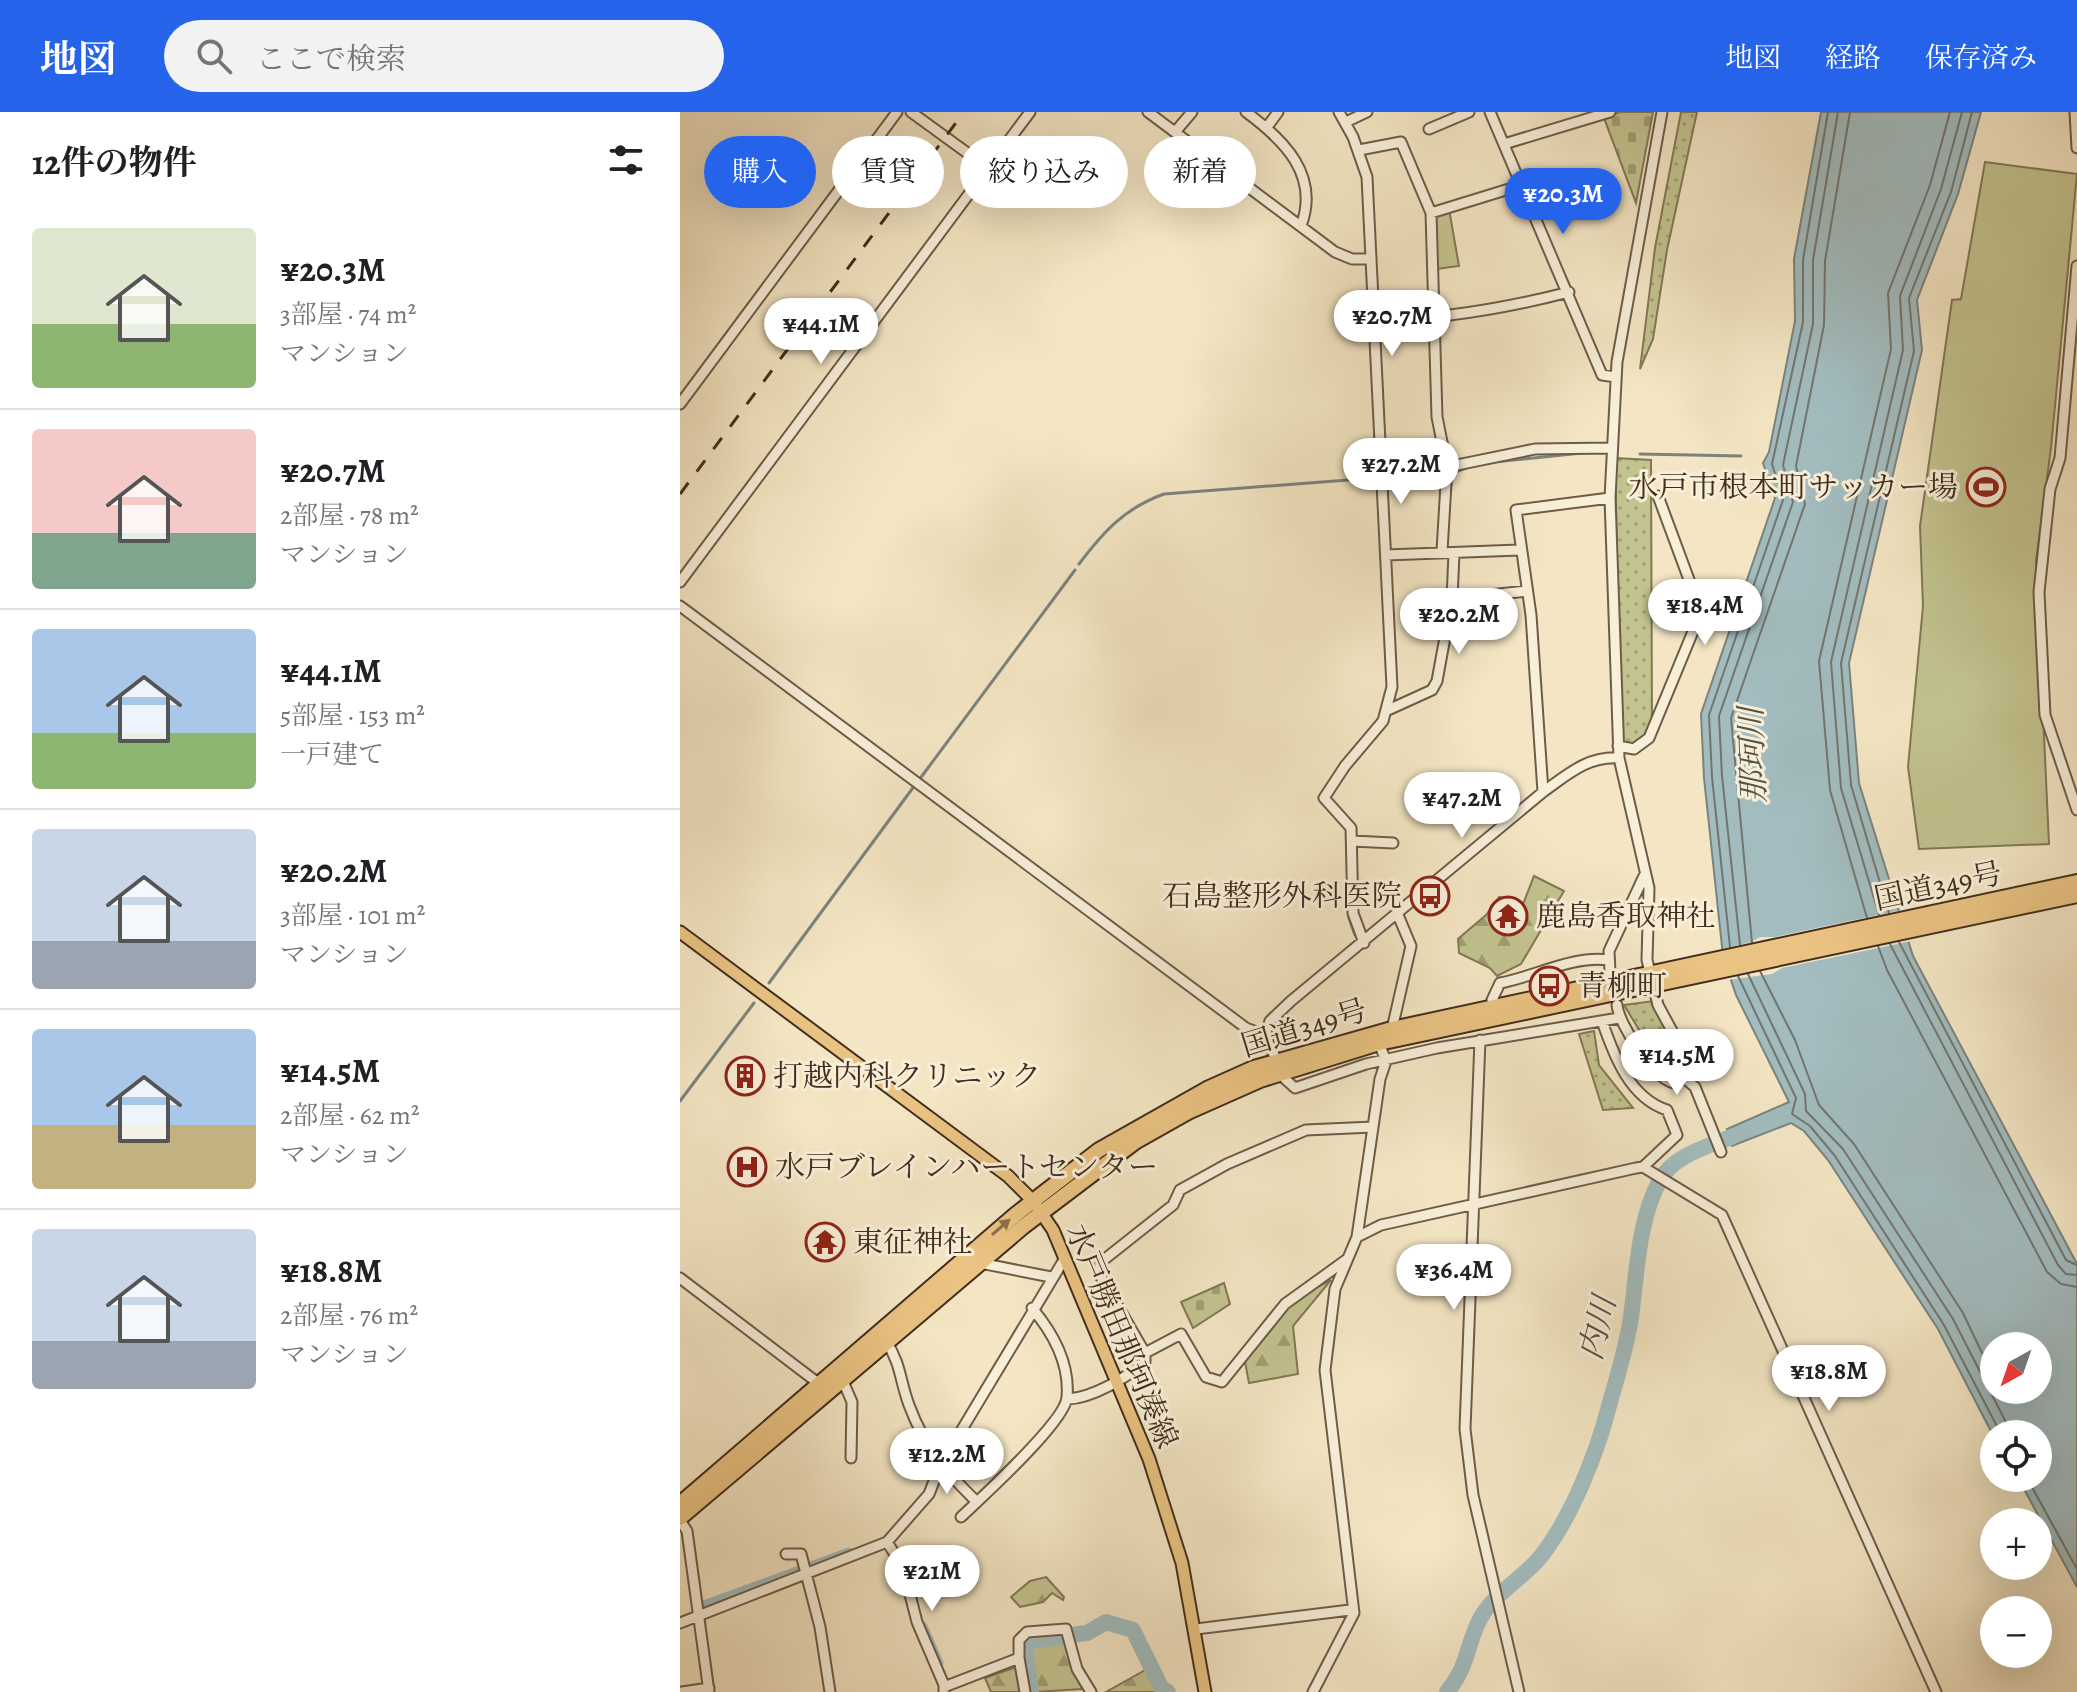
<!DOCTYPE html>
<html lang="ja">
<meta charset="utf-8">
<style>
body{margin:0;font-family:Alegreya,"Noto Serif JP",serif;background:#f2f2f2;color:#202124;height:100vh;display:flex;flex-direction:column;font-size:30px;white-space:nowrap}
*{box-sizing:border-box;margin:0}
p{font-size:26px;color:#757577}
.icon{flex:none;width:44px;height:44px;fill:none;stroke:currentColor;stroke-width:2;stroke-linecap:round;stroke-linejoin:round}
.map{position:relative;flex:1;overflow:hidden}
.drawer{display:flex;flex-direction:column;background:#fff;width:680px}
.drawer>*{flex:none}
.guide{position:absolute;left:24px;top:24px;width:760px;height:72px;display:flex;gap:16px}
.needle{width:52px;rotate:220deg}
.controls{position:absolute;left:1300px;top:1220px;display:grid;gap:16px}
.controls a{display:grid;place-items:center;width:72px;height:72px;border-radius:50%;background:#fff;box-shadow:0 8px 32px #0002;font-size:40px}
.price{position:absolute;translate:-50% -68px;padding:0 18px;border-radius:28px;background:#fff;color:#222;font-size:26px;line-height:52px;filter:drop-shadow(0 2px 4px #0008)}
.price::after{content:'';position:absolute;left:50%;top:48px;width:24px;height:18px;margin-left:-12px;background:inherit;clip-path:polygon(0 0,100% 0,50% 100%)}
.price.selected{background:#2563eb;color:#fff}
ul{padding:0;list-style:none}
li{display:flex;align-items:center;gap:24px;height:200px;padding:0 32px}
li+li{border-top:2px solid #e0e0e0}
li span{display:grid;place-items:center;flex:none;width:224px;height:160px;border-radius:8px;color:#555}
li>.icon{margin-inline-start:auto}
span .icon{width:96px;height:96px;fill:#fffc;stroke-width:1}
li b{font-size:34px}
h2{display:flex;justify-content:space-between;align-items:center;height:96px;padding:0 32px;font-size:34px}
.pill{padding:0 28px;border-radius:36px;background:#fff;box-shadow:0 8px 32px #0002;font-size:28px;line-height:72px}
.pill.selected{background:#2563eb;color:#fff}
header{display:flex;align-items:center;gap:48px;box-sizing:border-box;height:112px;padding:0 40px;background:#2563eb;color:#fff}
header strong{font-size:38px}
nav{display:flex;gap:44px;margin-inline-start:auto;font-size:28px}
.search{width:560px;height:72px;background:#f2f2f2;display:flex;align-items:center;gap:20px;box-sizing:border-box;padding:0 28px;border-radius:44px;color:#757577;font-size:30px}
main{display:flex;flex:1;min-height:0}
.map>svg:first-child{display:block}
.grass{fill:url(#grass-dots);stroke:#827856;stroke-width:2}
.forest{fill:url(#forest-firs);stroke:#827856;stroke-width:2}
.cemetery{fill:url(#cemetery-stones);stroke:#827856;stroke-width:2}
.green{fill:#c3c38f;stroke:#827856;stroke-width:2}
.water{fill:#a2bcbf;stroke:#7b837f;stroke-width:2;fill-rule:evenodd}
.pier{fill:#f4e6c4}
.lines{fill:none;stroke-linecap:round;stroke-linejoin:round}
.shore{stroke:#72756e;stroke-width:2}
.stream{stroke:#7b837f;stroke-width:3}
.canal{stroke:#a2bcbf;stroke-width:9}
.river{stroke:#a2bcbf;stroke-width:16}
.minor-casing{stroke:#6e5c48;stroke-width:13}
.major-casing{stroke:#412e1e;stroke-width:15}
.highway-casing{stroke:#412e1e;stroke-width:18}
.minor{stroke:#f8efd9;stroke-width:9}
.major{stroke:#eac382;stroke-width:11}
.highway{stroke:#eac382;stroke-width:14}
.rail{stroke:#412e1e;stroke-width:3;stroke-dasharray:14 14;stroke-linecap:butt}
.oneway{fill:#8d714b}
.labels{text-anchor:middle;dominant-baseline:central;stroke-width:6;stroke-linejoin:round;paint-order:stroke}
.poi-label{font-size:30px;fill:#412e1e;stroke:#f8efd9;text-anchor:start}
.street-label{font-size:30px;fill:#412e1e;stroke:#f8efd9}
.water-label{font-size:32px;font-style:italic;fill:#595246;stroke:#f8efd9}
</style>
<header>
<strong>地図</strong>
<div class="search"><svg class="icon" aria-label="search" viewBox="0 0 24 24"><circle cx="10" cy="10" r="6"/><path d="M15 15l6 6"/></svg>ここで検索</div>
<nav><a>地図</a><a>経路</a><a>保存済み</a></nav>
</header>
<main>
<section class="drawer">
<h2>12件の物件<svg class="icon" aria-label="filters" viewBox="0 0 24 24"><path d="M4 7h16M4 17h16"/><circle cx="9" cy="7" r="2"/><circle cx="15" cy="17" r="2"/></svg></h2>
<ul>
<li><span style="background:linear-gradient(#dfe7d0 60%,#8fb573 0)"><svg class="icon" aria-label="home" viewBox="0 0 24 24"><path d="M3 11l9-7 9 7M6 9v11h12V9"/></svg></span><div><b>¥20.3M</b><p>3部屋 · 74 m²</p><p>マンション</p></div></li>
<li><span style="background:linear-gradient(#f6c9c9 65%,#7fa58c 0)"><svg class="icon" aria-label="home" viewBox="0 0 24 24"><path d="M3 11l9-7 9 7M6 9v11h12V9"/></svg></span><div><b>¥20.7M</b><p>2部屋 · 78 m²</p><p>マンション</p></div></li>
<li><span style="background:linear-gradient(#a9c7e8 65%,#8fb573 0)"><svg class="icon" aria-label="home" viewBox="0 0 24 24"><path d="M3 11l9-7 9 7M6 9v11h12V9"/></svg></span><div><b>¥44.1M</b><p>5部屋 · 153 m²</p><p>一戸建て</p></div></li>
<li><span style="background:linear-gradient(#c9d6e8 70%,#9aa5b1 0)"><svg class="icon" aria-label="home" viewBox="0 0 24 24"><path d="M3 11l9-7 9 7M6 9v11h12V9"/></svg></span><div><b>¥20.2M</b><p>3部屋 · 101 m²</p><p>マンション</p></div></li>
<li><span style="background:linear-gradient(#a9c7e8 60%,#c2b280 0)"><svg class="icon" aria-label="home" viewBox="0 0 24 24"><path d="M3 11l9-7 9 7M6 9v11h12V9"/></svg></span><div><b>¥14.5M</b><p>2部屋 · 62 m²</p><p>マンション</p></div></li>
<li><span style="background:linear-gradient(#c9d6e8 70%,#9aa5b1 0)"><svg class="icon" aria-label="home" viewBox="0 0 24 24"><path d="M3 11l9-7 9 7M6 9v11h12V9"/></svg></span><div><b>¥18.8M</b><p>2部屋 · 76 m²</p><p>マンション</p></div></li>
</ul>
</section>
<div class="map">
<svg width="1397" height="1580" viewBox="0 0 1397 1580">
<defs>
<pattern id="grass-dots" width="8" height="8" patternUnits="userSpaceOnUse" patternTransform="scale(2)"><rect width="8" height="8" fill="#c3c38f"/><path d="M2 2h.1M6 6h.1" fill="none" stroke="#a09f74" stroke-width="1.8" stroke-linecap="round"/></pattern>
<pattern id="forest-firs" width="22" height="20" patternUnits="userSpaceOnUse" patternTransform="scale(2)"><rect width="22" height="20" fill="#c3c38f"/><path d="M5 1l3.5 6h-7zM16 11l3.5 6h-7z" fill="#a09f74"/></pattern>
<pattern id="cemetery-stones" width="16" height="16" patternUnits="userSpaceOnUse" patternTransform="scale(2)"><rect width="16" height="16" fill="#c3c38f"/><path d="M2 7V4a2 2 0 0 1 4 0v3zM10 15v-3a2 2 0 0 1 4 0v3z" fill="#a09f74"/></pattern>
</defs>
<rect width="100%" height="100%" fill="#f4e6c4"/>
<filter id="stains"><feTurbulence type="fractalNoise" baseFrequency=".0025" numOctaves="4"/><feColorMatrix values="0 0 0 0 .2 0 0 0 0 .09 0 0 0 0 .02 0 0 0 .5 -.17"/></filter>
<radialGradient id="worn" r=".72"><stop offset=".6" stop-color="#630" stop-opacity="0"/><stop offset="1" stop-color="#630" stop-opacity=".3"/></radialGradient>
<path class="grass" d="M1001,0H1017L987,138L973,227L960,257L975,136Z
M935,346L971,348L972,608L961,631L941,632Z
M973,889L1005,947L1006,956L994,967L987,964L944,893Z
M914,919L919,953L953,996L923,998L899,922Z"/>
<path class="forest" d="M854,764L884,779L841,852L817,864L810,856L779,841L778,827L806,803L819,785L828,786L819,809L832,820Z
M651,1168L613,1214L618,1262L569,1271L565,1250L615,1186Z
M366,1465L384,1485L383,1488L372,1481L363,1490L340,1495L331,1485L350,1469Z
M384,1529L402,1577L355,1580L349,1534Z
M336,1555L341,1580H311L305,1566Z
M467,1557L481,1580H426Z"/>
<path class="cemetery" d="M940,0H973L956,91L924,6Z
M544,1171L550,1192L513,1216L501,1190Z"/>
<path class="green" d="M1305,50L1397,62L1371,336L1356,449L1369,732L1239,737L1228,655L1243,494L1240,414L1272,188L1281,187Z
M769,97L779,154L756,157L754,103Z"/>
<path class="water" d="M1141,0H1301L1278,82L1237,188L1242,238L1169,551L1179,671L1233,844L1397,1152V1475L1338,1366H1358V1322H1314V1325L1258,1217L1148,1048L1124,1019L1111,1011L1052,1034L1047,1017L1109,990L1056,883L1043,844L1024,666L1021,602L1095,386L1083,351L1089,340L1115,209L1114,147ZM1314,1234H1358V1278H1314Z"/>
<path class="pier" d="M1221,798L1232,829L1102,856L1092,862L1047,868L1039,845L1038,838L1071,830L1080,825H1095Z"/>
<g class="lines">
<path class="shore" d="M1209,801L1171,673L1161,551L1234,239L1229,186L1271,80L1292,0
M1199,803L1161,676L1151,550L1223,238L1220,184L1261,77L1282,0
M1187,806L1150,678L1139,549L1211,237L1208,181L1250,73L1270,0
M1219,830L1386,1148L1397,1153
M1072,831L1051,606L1125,392L1116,354L1144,213L1145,149L1170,0
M1210,832L1378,1153L1386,1162L1397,1163
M1060,833L1042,664L1039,604L1113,390L1103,353L1133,212V148L1158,0
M1198,834L1207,858L1367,1160L1381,1172L1397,1175
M1050,835L1032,665L1029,603L1103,388L1092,352L1123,210V148L1148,0
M1080,859L1115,928L1139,993L1174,1032L1283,1201L1314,1266
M1068,862L1125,982L1126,999L1163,1037L1273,1207L1332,1322
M1058,864L1116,986L1112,1002L1130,1014L1155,1044L1264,1213L1321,1322
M1347,1366L1397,1457"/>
<path class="stream" d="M960,342L1061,344
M814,350L902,341
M772,361L795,353
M399,452C424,419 445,396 484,382L694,366
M239,668L395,458
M668,780L669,806L675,823
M89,871L235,673
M0,989L74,891"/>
<path class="canal" d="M18,1495L169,1440
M243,1514L259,1551"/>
<path class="river" d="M390,1523L407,1521L426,1510L453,1518L482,1577L488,1580
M351,1580L344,1530L386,1524
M767,1580C788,1555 786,1535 799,1509C812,1482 843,1467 862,1443C892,1404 917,1341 929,1294C937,1265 947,1234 951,1205C957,1161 958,1108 980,1068C994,1043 1027,1035 1051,1025"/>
<g class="minor-casing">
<path id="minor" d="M231,0L308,56
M468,0L655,140L672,147H691
M566,0C604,28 640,63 621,114
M659,0L673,25L687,65L712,575L703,609L665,654L644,686L671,716L673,801L684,831
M810,0L922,263L936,265
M1395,0L1397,36
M666,10L687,0
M587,15L598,0
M749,17L789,0
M495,20L512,0
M824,32L930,0
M679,38L721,30L751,101L757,305L767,355L762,439
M751,101L842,73
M1397,154L1380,346L1370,377L1359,480L1365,603L1397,698
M694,209C762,207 824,197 889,180
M0,292L217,0
M767,355L855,337L931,336
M703,367L766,361
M706,443L839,438
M0,470L350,0
M772,487L847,479
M0,494L566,916L585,923
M708,598L752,578L757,569L772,487L774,441
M938,634L954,637L969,626L1021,500L978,384
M939,646L930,386L937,250L982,0
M863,680L851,503L836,398L930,386
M672,729L713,731
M930,860L929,839L964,764
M812,888L820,871C854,865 893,843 928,848
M937,893C939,913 975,968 994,971L1007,962L1010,952L978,893L967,848L969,776L939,646C907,644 887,663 863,680L611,889L590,909L585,923L605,967L615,976L686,952L757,936L939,906
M922,909C934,944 950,986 987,998L997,1023L963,1055
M712,917L731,834L718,803
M800,928L785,1317L793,1383L839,1580
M1004,966L1015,975L1041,1040
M677,1125L701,1113L956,1056L963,1055L1042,1103L1256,1580
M300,1151L371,1165
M0,1166L142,1274
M206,1229C221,1252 220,1269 229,1293C245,1336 265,1359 297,1390
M465,1241L501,1222L526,1265L542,1270L605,1192L666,1148
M162,1267L172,1290L171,1346
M388,1287C412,1286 446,1266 465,1250V1241L418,1160L421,1150L493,1093L500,1078L547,1052L626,1018L693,1015
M281,1405C302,1385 386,1309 387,1285C390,1251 373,1221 352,1196
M0,1408L7,1419L29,1580
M207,1430L223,1455L237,1510L264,1573V1580
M106,1442H121L140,1515L150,1580
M0,1511L207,1430L249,1382L260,1354L385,1146
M516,1517L670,1498L674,1501
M339,1546V1528L347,1520L386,1517L397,1557L411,1580
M264,1575L339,1546L345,1580
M2,1580L29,1576
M633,1580L674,1501L645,1258L655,1177L677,1125L700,967L706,949L699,931"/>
</g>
<g class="major-casing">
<path id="major" d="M0,820L328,1064L353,1089L373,1118L469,1347L502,1451L525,1580"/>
</g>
<g class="highway-casing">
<path id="highway" d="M0,1392L335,1103L419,1038L527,977L574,956L712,917L1397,770
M0,1406L344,1114L455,1030L510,999L580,968L699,931L1397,783"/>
</g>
<use href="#minor" class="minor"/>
<use href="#major" class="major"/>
<use href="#highway" class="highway"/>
<path class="rail" d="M0,382L284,0"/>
</g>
<defs><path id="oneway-solid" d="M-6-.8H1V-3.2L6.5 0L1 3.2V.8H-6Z" transform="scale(2)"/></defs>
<use class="oneway" href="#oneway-solid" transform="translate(321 1115) rotate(-41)"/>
<defs>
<g id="stadium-ring" transform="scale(2)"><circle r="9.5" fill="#f8efd9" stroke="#8f2418" stroke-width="1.5"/><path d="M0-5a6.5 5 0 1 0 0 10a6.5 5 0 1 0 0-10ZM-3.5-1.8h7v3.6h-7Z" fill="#8f2418"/></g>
<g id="bus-ring" transform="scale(2)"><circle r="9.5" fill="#f8efd9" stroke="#8f2418" stroke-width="1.5"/><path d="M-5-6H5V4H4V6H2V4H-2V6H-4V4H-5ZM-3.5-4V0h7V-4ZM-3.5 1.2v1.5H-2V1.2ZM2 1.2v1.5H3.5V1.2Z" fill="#8f2418"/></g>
<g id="temple-ring" transform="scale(2)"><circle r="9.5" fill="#f8efd9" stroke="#8f2418" stroke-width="1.5"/><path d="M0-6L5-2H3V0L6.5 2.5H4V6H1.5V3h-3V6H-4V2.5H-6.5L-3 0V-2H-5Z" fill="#8f2418"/></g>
<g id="building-ring" transform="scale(2)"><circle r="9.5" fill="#f8efd9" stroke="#8f2418" stroke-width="1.5"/><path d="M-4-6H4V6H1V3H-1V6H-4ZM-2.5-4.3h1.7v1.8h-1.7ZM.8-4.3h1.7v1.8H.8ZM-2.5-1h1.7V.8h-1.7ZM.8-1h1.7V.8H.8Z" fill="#8f2418"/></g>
<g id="hospital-ring" transform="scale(2)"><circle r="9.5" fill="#f8efd9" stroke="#8f2418" stroke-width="1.5"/><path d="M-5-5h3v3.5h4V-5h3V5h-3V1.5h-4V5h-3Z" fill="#8f2418"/></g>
</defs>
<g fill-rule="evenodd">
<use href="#stadium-ring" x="1306" y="375"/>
<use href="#bus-ring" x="750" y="784"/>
<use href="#temple-ring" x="828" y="804"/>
<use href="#bus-ring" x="869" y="874"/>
<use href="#building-ring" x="65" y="964"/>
<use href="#hospital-ring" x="67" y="1055"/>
<use href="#temple-ring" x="145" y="1130"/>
</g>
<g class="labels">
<g class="poi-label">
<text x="1278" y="375" text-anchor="end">水戸市根本町サッカー場</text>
<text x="722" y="784" text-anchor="end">石島整形外科医院</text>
<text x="856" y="804">鹿島香取神社</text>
<text x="897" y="874">青柳町</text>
<text x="93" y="964">打越内科クリニック</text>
<text x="95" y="1055">水戸ブレインハートセンター</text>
<text x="173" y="1130">東征神社</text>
</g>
<g class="street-label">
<text transform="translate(1258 774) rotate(-12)">国道349号</text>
<text transform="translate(624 916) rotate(-17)">国道349号</text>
<text transform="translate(442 1224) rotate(67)">水戸勝田那珂湊線</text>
</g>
<g class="water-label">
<text transform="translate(1072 643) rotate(-92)">那珂川</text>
<text transform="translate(917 1216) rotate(-76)">内川</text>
</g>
</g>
<rect width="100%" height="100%" filter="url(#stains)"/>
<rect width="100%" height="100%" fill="url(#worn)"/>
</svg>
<div class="controls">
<a><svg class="needle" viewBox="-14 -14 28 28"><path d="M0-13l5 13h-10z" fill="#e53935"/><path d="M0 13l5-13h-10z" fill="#757577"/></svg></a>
<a><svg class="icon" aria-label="locate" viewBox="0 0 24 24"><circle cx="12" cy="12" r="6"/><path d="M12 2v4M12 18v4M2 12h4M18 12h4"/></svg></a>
<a>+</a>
<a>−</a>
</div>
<b class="price selected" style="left:883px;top:124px">¥20.3M</b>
<b class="price" style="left:712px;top:246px">¥20.7M</b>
<b class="price" style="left:141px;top:254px">¥44.1M</b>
<b class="price" style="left:721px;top:394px">¥27.2M</b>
<b class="price" style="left:1025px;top:535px">¥18.4M</b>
<b class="price" style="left:779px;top:544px">¥20.2M</b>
<b class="price" style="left:782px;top:728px">¥47.2M</b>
<b class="price" style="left:997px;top:985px">¥14.5M</b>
<b class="price" style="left:774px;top:1200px">¥36.4M</b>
<b class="price" style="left:1149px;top:1301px">¥18.8M</b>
<b class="price" style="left:267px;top:1384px">¥12.2M</b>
<b class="price" style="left:252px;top:1501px">¥21M</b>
<div class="guide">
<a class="pill selected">購入</a>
<a class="pill">賃貸</a>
<a class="pill">絞り込み</a>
<a class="pill">新着</a>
</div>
</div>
</main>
